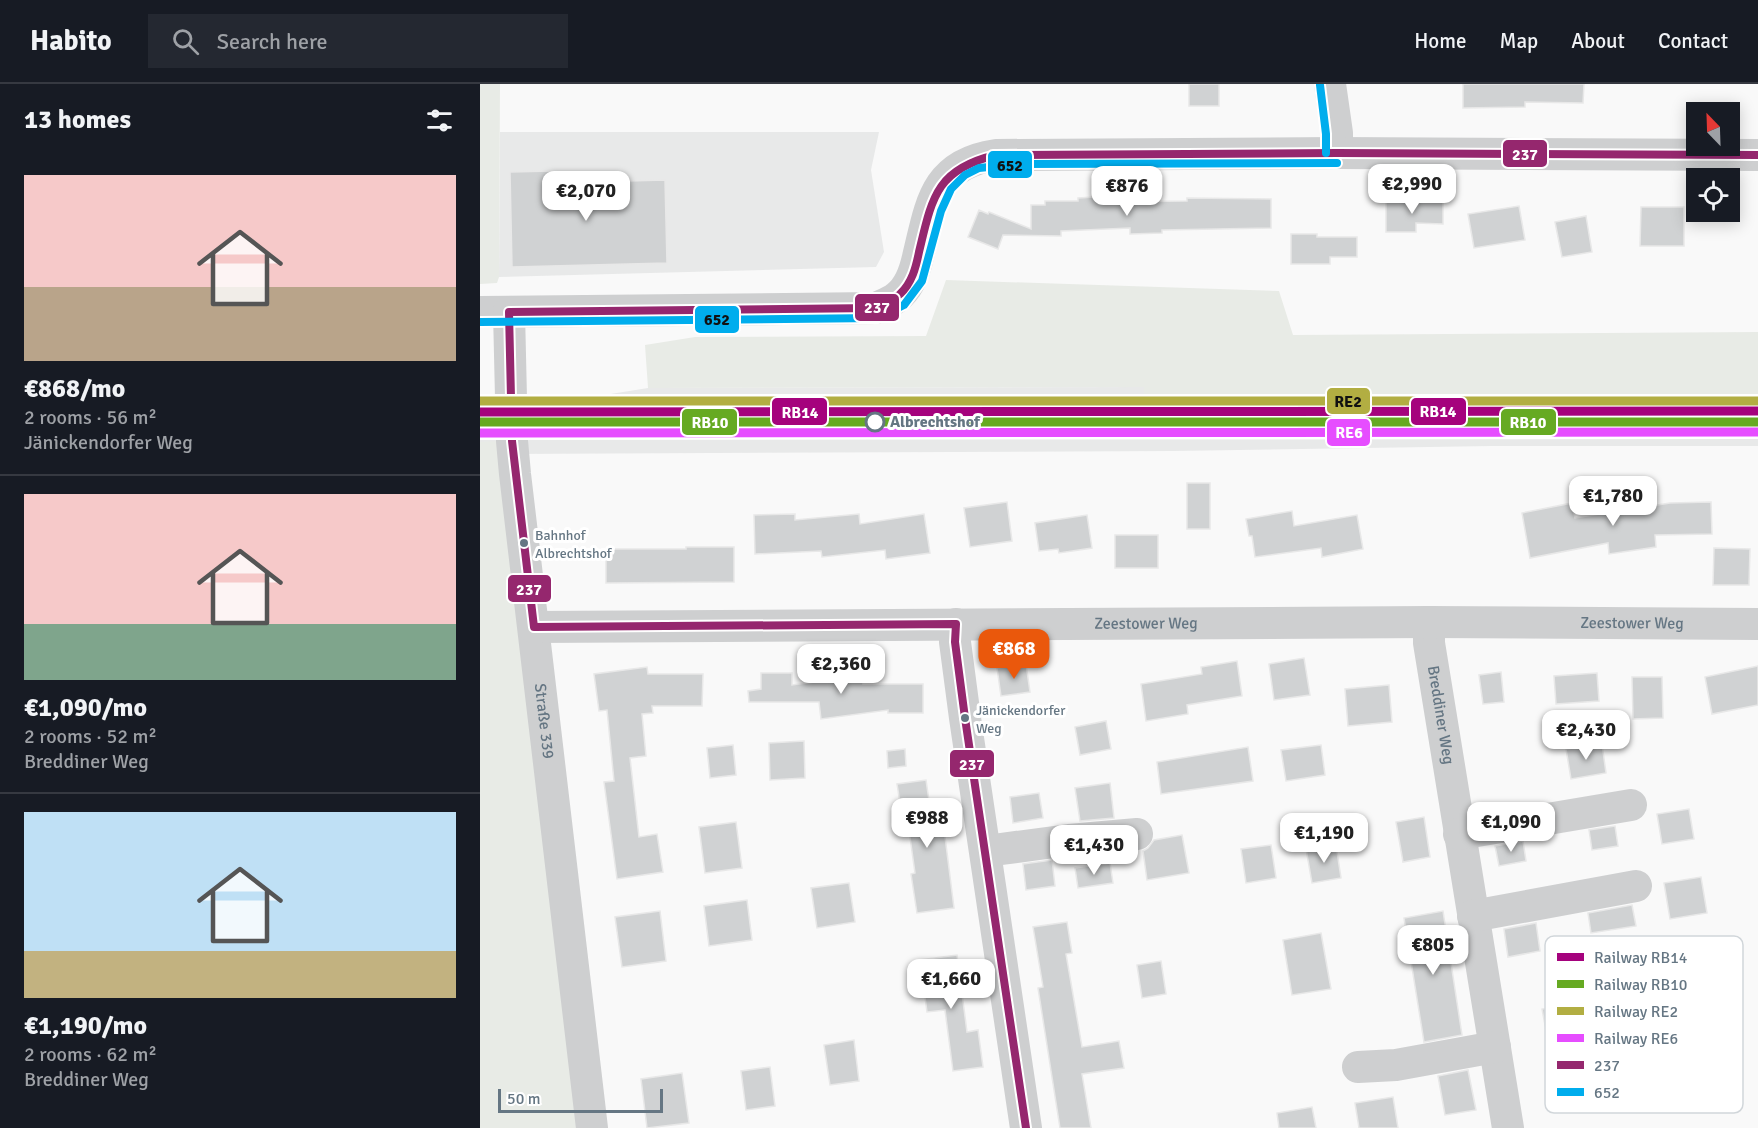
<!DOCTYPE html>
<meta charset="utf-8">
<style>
body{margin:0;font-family:Signika,sans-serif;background:#242831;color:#f1f3f6;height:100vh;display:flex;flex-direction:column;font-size:22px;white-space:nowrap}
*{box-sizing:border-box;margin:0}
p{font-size:20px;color:#9ea1a6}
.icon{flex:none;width:33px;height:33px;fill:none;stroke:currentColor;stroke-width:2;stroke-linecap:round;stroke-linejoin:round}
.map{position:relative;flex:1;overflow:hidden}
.details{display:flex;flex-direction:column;background:#171b24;width:480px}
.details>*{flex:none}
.needle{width:39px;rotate:337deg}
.controls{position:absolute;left:1206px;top:18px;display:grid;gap:12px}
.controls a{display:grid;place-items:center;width:54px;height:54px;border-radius:0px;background:#171b24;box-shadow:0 3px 15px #0003;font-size:30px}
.scale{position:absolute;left:18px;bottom:15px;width:165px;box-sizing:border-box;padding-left:6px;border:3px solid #657683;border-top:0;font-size:16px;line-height:21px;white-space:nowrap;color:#657683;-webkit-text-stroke:4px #fff;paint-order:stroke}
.price{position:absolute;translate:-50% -51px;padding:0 14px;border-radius:12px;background:#fff;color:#222;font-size:20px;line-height:39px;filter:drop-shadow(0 2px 3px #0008)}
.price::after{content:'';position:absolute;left:50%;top:36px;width:18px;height:14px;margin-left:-9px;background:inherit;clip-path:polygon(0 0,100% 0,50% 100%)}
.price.on{background:#ea580c;color:#fff}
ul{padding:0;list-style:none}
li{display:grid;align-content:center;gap:12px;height:318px;padding:0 24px}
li+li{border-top:2px solid #363941}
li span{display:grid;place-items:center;height:186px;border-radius:0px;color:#555}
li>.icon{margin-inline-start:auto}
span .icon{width:108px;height:108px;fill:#fffc;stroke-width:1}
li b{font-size:26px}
h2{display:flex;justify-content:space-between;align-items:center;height:72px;padding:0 24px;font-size:26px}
header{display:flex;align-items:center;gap:36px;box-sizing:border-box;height:84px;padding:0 30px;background:#171b24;border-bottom:2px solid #363941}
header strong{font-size:28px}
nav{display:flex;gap:33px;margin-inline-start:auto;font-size:21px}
.search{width:420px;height:54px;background:#242831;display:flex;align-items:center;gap:15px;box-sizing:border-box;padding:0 21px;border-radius:0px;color:#9ea1a6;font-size:22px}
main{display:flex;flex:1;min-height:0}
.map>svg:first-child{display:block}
.built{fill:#e8e9e9}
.green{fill:#e8ebe6}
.building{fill:#d0d2d3;stroke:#e8e8e8;stroke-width:1.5}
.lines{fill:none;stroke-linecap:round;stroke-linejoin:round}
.minor{stroke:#cecfd0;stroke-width:32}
.bus-1-casing{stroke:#fff;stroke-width:12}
.bus-2-casing{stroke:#fff;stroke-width:12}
.bus-1{stroke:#95276e;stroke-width:8}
.bus-2{stroke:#00aded;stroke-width:8}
.rail-1-casing{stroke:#fff;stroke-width:14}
.rail-2-casing{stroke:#fff;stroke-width:14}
.rail-3-casing{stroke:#fff;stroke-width:14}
.rail-4-casing{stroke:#fff;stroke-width:14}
.rail-1{stroke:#a5027d;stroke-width:9}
.rail-2{stroke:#6a2;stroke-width:9}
.rail-3{stroke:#b2ae42;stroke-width:9}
.rail-4{stroke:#e64dff;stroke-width:9}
.stop-dot{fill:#fff;stroke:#657683;stroke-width:3}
.bus-dot{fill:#657683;stroke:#fff;stroke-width:2}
.labels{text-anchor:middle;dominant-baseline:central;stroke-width:6;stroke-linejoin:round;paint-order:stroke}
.bus-label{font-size:14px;fill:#657683;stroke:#fff;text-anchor:start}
.stop-label{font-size:16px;font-weight:bold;fill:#657683;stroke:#fff;text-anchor:start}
.street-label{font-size:16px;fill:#657683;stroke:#fff}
.key{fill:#fff;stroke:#d1d6da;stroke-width:1.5}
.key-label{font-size:16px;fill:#657683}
.line-badge{stroke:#fff;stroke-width:2}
.badge-label{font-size:16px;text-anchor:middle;font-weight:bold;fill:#fff}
.pale-badge-label{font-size:16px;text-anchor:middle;font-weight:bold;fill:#111}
</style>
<header>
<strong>Habito</strong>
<div class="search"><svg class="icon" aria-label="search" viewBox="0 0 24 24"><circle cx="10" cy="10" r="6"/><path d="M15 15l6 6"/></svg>Search here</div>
<nav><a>Home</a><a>Map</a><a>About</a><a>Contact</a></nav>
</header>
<main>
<section class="details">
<h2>13 homes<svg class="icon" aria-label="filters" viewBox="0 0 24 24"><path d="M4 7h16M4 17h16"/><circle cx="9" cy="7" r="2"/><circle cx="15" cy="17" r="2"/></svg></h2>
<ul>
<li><span style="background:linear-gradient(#f6c9c9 60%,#b9a48a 0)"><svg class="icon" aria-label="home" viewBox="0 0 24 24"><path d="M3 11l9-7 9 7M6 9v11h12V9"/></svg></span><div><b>€868/mo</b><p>2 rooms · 56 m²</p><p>Jänickendorfer Weg</p></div></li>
<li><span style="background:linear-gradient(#f6c9c9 70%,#7fa58c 0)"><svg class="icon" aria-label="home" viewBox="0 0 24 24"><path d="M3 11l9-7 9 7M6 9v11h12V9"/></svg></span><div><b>€1,090/mo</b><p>2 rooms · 52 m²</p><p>Breddiner Weg</p></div></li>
<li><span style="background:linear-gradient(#bfe0f5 75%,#c2b280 0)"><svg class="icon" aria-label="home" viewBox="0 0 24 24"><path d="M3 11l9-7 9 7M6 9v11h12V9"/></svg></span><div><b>€1,190/mo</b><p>2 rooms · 62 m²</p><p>Breddiner Weg</p></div></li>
</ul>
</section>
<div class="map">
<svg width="1278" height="1044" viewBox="0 0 1278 1044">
<rect width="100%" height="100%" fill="#f9f9f9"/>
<path class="built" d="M20,48H399L391,86L404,168L396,183L19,193Z
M664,303L665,316L1278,315V362H1012L693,367L22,370L0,358V316H93L168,304Z"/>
<path class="green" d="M0,0H20L19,193L17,199L0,200Z
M466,196L799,207L813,251L1278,248V315L664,316V303L168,304L165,261L215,253L446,252Z
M20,357L102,1044H0V358Z"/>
<path class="building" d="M709,0H739V22H709Z
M983,0H1104L1103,19L1045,18V23L983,24Z
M72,87L73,99L185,96L187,179L32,183L30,88Z
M631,112V118L707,117V114L791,115V144L682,146V149L650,150V144L581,147V152L523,151L518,165L488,153L499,126L508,130L509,128L551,145V121H565V117H598V114Z
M906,118H963V140L936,139V148H906Z
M1039,122L1045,156L994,164L988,130Z
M1161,123H1204V162H1160Z
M1106,132L1112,168L1082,173L1075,138Z
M811,150H837V153H877V173H850V180H811Z
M707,399H730V445H707Z
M527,418L532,457L490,463L484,424Z
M1231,418L1232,450L1175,451L1176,463L1129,470L1128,459L1050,474L1042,429L1092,419L1095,434L1190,419Z
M812,427L814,442L877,431L883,465L842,473L841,464L775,473L772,452H769L766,435Z
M315,430V436L379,430L380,440L444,430L450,469L406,475L405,466L342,473L341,467L275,470L274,431Z
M607,431L612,464L579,469L578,465L559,467L555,439Z
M635,451H678V484H635Z
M206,463H254V498L126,499V465H206Z
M1234,464L1270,465L1269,501H1233Z
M824,574L830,611L794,616L789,580Z
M757,577L762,612L707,621L708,630L666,637L661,600L722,590L721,583Z
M546,580L550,608L521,612L517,584Z
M1278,582V621L1232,630L1225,593Z
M167,583L168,590H223L222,622H172L173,629L162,630L166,672L150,674L159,753L177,750L183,788L137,795L124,698L134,697L127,626L119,627L114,590Z
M1021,588L1024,618L1003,620L999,591Z
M281,589H312V601L382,592L383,600H443V629H408V626L341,635L339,618H269L268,607L281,605Z
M1117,589L1119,617L1076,620L1074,592Z
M1152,593H1182L1183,634L1153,635Z
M909,601L912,638L868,642L865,605Z
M626,637L631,665L600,671L595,643Z
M324,657L325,694L290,696L289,659Z
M1122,660L1126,689L1091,695L1086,665Z
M253,661L256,691L230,694L227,664Z
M841,661L845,691L806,697L801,666Z
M768,663L773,697L681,710L677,678Z
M425,665L426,682L408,684L407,667Z
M446,696L450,723L461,721L474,824L437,829L431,790L435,789L425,718L420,719L417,700Z
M630,699L634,734L600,737L595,704Z
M559,709L563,734L533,739L530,713Z
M1209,725L1214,755L1182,760L1177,730Z
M944,733L950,773L923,778L916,738Z
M256,738L262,784L225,789L219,743Z
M1135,742L1138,762L1112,766L1109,746Z
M702,751L709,789L667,796L663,767L668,764L674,756Z
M1043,757L1046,777L1019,782L1015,762Z
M791,761L796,794L766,799L761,765Z
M856,761L861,794L832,799L826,765Z
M572,776L575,802L546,806L543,780Z
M630,779L633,799L598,804L595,784Z
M1221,793L1227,829L1190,835L1184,799Z
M369,799L375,838L337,844L331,804Z
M267,816L272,856L229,862L224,822Z
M1152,821L1156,842L1111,849L1108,829Z
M180,827L186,877L142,883L135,833Z
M963,827L982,951L944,958L924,834Z
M587,838L592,869L586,870L602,963L639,957L644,984L602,990L611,1044H580L558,904L563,903L553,843Z
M1056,839L1060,867L1028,873L1024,845Z
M841,849L851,905L812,911L803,856Z
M477,871L487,948L498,946L503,983L473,987L465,926L447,928L440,876Z
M681,877L686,910L662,914L657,881Z
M1103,918L1105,933L1146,926L1149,943L1068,957L1062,925Z
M374,956L379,997L350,1001L344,961Z
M290,983L295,1022L266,1026L261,987Z
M988,986L996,1026L965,1031L958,992Z
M202,989L209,1039L167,1044L161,995Z
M913,1013L918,1044H879L875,1019Z
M832,1023L836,1044H799L797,1029Z"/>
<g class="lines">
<g class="minor">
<path d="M850,0L857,49V69"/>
<path d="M0,228L396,224C402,221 411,218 417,213C429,204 435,187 438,173C451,120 454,80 516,71L857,69L1278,71"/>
<path id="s1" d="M29,228L32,357L35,390L112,1044"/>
<path id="s2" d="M949,538V559L1028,1044"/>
<path d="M476,540L475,558L485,634L546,1044"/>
<path id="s3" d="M54,543L949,538L1278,540"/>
<path d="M979,750L1151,721"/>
<path d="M506,767L589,756L657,750"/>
<path d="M993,832L1156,802"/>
<path d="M878,983L916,981L1015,963"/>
</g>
<g class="bus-1-casing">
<path id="bus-1" d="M546,1044L485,634L475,558L476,540L54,543L32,357L29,228L396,224C404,220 413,217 420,210C432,199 436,183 439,168C452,114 456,85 516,71L857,69L1278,71"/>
</g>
<g class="bus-2-casing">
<path id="bus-2" d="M840,1L846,50V69
M0,238L398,234L424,221L442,197L461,127L471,105L485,91L499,84L539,80L857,79"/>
</g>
<use href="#bus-1" class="bus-1"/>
<use href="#bus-2" class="bus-2"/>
<g class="rail-1-casing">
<path id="rail-1" d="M0,328L1278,327"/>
</g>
<g class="rail-2-casing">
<path id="rail-2" d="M0,338H1278"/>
</g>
<g class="rail-3-casing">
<path id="rail-3" d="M0,317H1278"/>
</g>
<g class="rail-4-casing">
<path id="rail-4" d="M0,349L1278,348"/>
</g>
<use href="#rail-1" class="rail-1"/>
<use href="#rail-2" class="rail-2"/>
<use href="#rail-3" class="rail-3"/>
<use href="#rail-4" class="rail-4"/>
</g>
<circle class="stop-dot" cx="395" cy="338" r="9"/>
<g class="bus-dot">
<circle cx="44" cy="459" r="5"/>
<circle cx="485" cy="634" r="5"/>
</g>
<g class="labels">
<g class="bus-label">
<text x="55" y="451">Bahnhof<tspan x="55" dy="18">Albrechtshof</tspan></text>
<text x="496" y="626">Jänickendorfer<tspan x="496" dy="18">Weg</tspan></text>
</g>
<g class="stop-label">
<text x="410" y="338">Albrechtshof</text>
</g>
<g class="street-label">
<text stroke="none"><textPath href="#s3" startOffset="612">Zeestower Weg</textPath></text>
<text stroke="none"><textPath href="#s3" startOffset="1098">Zeestower Weg</textPath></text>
<text stroke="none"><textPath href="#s2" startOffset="94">Breddiner Weg</textPath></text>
<text stroke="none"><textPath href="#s1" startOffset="411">Straße 339</textPath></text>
</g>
</g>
<rect x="1065" y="852" width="198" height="177" rx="9" class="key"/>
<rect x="1077" y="869" width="27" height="8" fill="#a5027d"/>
<rect x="1077" y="896" width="27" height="8" fill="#6a2"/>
<rect x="1077" y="923" width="27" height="8" fill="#b2ae42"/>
<rect x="1077" y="950" width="27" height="8" fill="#e64dff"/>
<rect x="1077" y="977" width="27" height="8" fill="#95276e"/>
<rect x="1077" y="1004" width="27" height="8" fill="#00aded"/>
<g class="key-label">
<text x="1114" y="879">Railway RB14</text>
<text x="1114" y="906">Railway RB10</text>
<text x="1114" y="933">Railway RE2</text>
<text x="1114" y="960">Railway RE6</text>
<text x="1114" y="987">237</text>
<text x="1114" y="1014">652</text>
</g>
<g class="line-badge">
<rect x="1022" y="55" width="46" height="29" rx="6" fill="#95276e"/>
<rect x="507" y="66" width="46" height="29" rx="6" fill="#00aded"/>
<rect x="374" y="209" width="46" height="29" rx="6" fill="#95276e"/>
<rect x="214" y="221" width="46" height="29" rx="6" fill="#00aded"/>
<rect x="846" y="303" width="45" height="28" rx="6" fill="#b2ae42"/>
<rect x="930" y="313" width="57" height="29" rx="6" fill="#a5027d"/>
<rect x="291" y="313" width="57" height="29" rx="6" fill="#a5027d"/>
<rect x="201" y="324" width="57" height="28" rx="6" fill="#6a2"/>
<rect x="1020" y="324" width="57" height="28" rx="6" fill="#6a2"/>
<rect x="846" y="334" width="45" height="29" rx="6" fill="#e64dff"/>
<rect x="27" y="490" width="45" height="29" rx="6" fill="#95276e"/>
<rect x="469" y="665" width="46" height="29" rx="6" fill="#95276e"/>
</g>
<g class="badge-label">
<text x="1045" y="76">237</text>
<text x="397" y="229">237</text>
<text x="958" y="333">RB14</text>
<text x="320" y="334">RB14</text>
<text x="230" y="344">RB10</text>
<text x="1048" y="344">RB10</text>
<text x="869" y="354">RE6</text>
<text x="49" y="511">237</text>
<text x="492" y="686">237</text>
</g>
<g class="pale-badge-label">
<text x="530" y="87">652</text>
<text x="237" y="241">652</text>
<text x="868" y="323">RE2</text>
</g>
</svg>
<div class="controls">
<a><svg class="needle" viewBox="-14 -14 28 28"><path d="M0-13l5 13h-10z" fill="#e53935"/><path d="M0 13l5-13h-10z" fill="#9ea1a6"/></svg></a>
<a><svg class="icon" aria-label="locate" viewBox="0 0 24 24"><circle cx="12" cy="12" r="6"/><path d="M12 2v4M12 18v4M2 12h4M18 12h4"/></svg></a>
</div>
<div class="scale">50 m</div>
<b class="price" style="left:932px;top:131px">€2,990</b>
<b class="price" style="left:647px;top:133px">€876</b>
<b class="price" style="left:106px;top:138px">€2,070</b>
<b class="price" style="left:1133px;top:443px">€1,780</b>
<b class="price on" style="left:534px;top:596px">€868</b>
<b class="price" style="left:361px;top:611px">€2,360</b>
<b class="price" style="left:1106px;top:677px">€2,430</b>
<b class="price" style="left:447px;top:765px">€988</b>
<b class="price" style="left:1031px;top:769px">€1,090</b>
<b class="price" style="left:844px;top:780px">€1,190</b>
<b class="price" style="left:614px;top:792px">€1,430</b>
<b class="price" style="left:953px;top:892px">€805</b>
<b class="price" style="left:471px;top:926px">€1,660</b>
</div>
</main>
